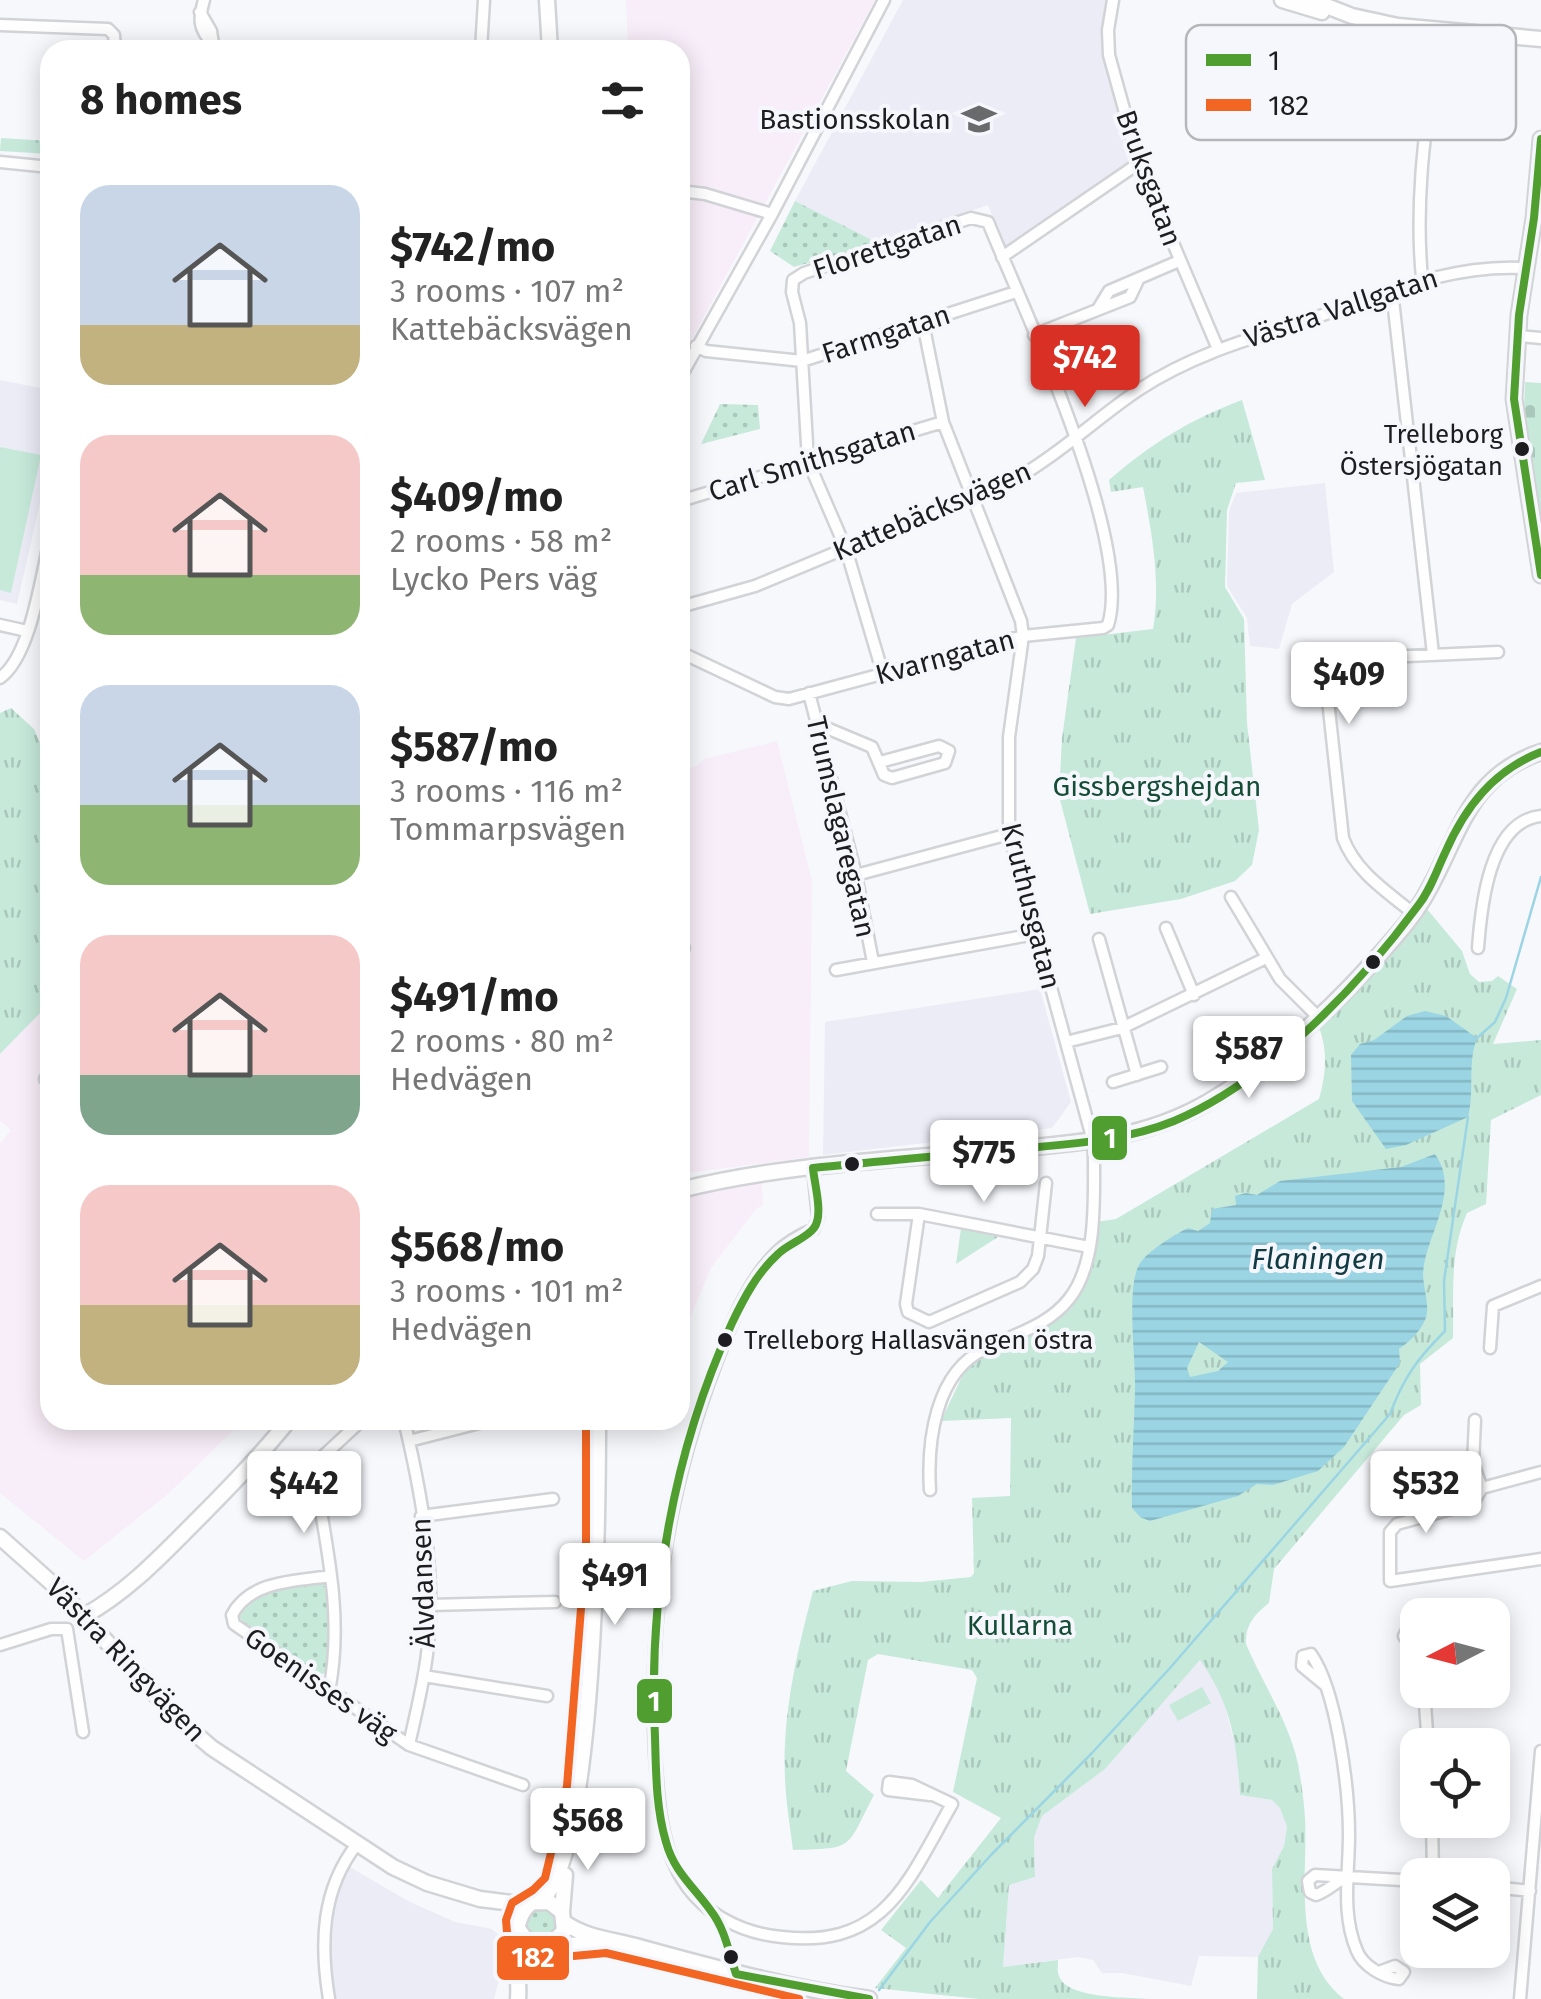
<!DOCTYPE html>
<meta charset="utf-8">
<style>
body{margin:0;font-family:"Fira Sans",sans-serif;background:#f2f2f2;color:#222;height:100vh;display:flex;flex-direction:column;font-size:38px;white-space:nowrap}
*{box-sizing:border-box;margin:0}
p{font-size:32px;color:#767676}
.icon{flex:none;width:55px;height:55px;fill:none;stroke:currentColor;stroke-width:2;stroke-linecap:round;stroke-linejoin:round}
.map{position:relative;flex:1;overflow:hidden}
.details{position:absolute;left:40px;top:40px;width:650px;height:1390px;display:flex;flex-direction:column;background:#fff;border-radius:30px;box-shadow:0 5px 25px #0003}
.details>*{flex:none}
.needle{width:65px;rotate:264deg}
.fabs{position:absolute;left:1400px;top:1598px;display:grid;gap:20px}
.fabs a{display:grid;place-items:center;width:110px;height:110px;border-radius:20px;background:#fff;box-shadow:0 5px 25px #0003;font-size:50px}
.price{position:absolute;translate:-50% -85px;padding:0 22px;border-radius:10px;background:#fff;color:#222;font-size:32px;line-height:65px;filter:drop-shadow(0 2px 5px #0008)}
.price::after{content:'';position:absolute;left:50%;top:60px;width:30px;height:22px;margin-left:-15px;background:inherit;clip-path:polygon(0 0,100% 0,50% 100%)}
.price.selected{background:#d93025;color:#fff}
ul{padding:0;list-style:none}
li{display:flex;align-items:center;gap:30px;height:250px;padding:0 40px}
li span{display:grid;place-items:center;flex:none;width:280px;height:200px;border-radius:30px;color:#555}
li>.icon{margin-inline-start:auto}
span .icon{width:120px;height:120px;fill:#fffc;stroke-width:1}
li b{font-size:42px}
h2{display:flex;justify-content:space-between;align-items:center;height:120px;padding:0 40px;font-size:42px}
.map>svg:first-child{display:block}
.built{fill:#ebecf6}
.industrial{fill:#f8eef9}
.grass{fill:url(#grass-dots)}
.cemetery{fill:url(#cemetery-stones)}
.park{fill:url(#park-tufts)}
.garden{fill:#c6e9da}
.water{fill:url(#water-rules);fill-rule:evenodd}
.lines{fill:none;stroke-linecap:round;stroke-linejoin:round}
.stream{stroke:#9bd5e4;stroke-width:2.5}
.street-casing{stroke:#d2d3d6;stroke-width:15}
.secondary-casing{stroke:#d2d3d6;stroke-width:19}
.street{stroke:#fefeff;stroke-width:10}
.secondary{stroke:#fefeff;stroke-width:14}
.bus-1-casing{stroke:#f6f7fd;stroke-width:15}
.bus-2-casing{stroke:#f6f7fd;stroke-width:15}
.bus-1{stroke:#509e2f;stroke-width:8}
.bus-2{stroke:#f26522;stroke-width:8}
.bus-dot{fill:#1d1d1f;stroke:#f6f7fd;stroke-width:4}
.labels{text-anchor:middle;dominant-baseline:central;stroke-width:8;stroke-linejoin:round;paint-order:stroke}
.bus-label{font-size:26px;fill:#1d1d1f;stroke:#f6f7fd;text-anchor:end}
.poi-label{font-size:28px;fill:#1d1d1f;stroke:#f6f7fd;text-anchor:end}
.street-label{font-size:28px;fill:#1d1d1f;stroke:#f6f7fd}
.park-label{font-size:28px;fill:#144c36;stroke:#f6f7fd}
.water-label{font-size:30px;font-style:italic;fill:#123a43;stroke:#f6f7fd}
.key{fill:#f6f7fd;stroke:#b5b6ba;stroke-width:2.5}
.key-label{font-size:28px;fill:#1d1d1f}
.line-badge{stroke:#f6f7fd;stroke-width:4}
.badge-label{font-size:28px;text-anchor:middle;font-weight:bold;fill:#fff}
</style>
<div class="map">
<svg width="1541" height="1999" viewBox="0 0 1541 1999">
<defs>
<pattern id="grass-dots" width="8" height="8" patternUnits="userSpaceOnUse" patternTransform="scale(2.5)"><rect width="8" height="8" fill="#c6e9da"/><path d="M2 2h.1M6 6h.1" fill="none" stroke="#aac7bb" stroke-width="1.8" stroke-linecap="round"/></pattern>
<pattern id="cemetery-stones" width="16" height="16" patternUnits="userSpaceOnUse" patternTransform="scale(2.5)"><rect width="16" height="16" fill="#c6e9da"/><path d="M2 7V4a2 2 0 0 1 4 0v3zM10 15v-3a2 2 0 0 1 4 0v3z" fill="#aac7bb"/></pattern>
<pattern id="park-tufts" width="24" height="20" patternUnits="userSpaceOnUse" patternTransform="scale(2.5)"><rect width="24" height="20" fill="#c6e9da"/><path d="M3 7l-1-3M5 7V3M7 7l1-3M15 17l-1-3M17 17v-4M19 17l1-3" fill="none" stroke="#aac7bb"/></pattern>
<pattern id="water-rules" width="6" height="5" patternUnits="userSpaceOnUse" patternTransform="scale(2.5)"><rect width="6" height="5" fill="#9bd5e4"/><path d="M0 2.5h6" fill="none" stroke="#85b6c3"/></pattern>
</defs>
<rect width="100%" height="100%" fill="#f7f8fc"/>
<path class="built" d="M903,0H1106L1101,47L1130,160L1004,247L988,205L878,243L795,201Z
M0,380L50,390V459L17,604L0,600Z
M1325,483L1334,572L1292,604L1279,649L1250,646L1247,618L1227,586L1229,511L1236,493Z
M1040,989L1071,1102L1052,1128L823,1155L825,1022Z
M1200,1660L1220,1688L1237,1753L1240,1795L1272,1800L1280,1808L1287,1827L1284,1846L1272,1869L1273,1929L1260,1957L1199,1956L1191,1986L1122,1973H1102L1093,1960L1078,1957L1003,1967L1009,1884L1035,1877L1034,1837L1042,1816L1105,1769Z
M348,1866L408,1901L455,1922L492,1929L502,1938L504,1961L494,1999H334L327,1964L332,1907Z"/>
<path class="industrial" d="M626,0H875L680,361V50H628Z
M777,741L812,881L809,1157L680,1174V771L697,766L704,759Z
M50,1003V1420H244L168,1494L84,1561L0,1493V1143L11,1130L0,1121V1054Z
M762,1183L763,1205L756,1209L711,1268L680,1342V1198Z"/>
<path class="grass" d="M795,201L878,243L794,267L770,251Z
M720,404L758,405L760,429L701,444Z
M315,1583L325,1586L328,1593L330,1646L325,1673L316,1676L243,1622L238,1615C253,1588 288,1587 315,1583Z
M534,1906L553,1909L560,1926L551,1941L528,1938L522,1921Z"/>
<path class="cemetery" d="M1525,382L1541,383V524L1524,409Z"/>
<path class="park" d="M1,138L49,141V154L0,151Z
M1242,400L1265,480L1236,483L1227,510L1225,587L1244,619L1247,723L1259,830L1252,865L1235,881L1181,899L1090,914L1059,796L1062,738L1076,638L1153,629C1161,582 1152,534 1143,487L1111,492L1109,480C1152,443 1189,420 1242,400Z
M11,708L34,729L50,766V1003L0,1054V713Z
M1427,909L1462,951L1470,974L1479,982L1492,981L1498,976L1517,989L1493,1044L1541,1040V1095L1491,1120L1486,1204L1467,1213C1449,1254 1454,1293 1453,1338L1420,1364L1421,1405L1404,1415L1274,1569L1269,1603C1254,1615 1245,1625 1246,1644C1263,1684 1289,1722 1298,1764C1301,1781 1304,1800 1305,1818C1308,1876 1291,1958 1344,1999H1257L1258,1957L1273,1929L1272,1869L1284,1846L1287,1827L1280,1808L1272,1800L1240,1795C1237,1743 1231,1703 1200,1660L1105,1769L1042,1816L1034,1837L1035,1877L1009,1885L1003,1967L1058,1960C1058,1966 1057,1971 1059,1976C1067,1999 1127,1997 1149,1999H979L875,1988L906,1948L881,1930L921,1880L938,1898L1001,1818L953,1792L977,1678L972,1670L878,1654L868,1660L846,1771L874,1795C845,1850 856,1848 793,1850C790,1826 786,1802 785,1779C782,1715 797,1652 813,1591L852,1581L921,1582L971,1577L974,1573L972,1498L1010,1496L1011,1418L941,1421L965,1370L984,1355L1036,1332L1065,1314L1088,1275L1096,1222L1116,1219L1319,1099C1326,1075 1328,1051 1319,1027L1388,957Z
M961,1228L998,1237L956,1264Z"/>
<path class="garden" d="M0,447L41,455L11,593L0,590Z
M1202,1687L1211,1703L1178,1721L1169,1705Z"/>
<path class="water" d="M1425,1011L1446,1016L1477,1038C1467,1065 1475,1090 1468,1117L1406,1145L1386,1149L1352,1101L1351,1055L1360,1044L1374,1040L1407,1016Z
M1435,1154C1462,1192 1425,1235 1423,1274C1423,1288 1431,1308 1425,1320C1419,1333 1410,1341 1399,1349L1400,1363L1344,1447L1318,1471L1273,1485L1257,1484L1238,1496L1150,1521L1140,1517L1132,1508C1131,1469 1134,1430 1135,1390C1136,1361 1126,1288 1139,1265C1146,1252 1174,1235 1188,1228L1198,1231L1210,1223L1212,1209L1236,1205L1235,1196L1246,1193L1257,1195L1280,1181L1401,1167ZM1199,1342L1228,1362L1218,1371L1190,1377L1187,1368Z"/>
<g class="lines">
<path class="stream" d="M1477,1038L1495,1022L1506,998L1541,877
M879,1990L930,1922L991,1855L1092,1753L1170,1668L1390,1414C1404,1377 1417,1359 1445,1331L1444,1281L1468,1117"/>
<g class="street-casing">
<path id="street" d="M204,0C198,21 199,28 213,45
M1113,0L1108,30L1109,55L1139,163L1218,349
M200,12L211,31L213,44
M0,25L108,29L114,35L115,50
M481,50L484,0
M0,162L50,167
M680,191L705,194L772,214
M1002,257L1139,163
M1422,278C1415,206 1424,137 1434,65
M1392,291L1433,654
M1098,309L1109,291L1179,261
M923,323L943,422L1021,621L1023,636L1009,737V834L1093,1141L1094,1158C1094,1201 1097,1264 1069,1299C1048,1326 1014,1334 985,1349C935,1372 927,1442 930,1490
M1034,335L1130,297L1138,280
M1518,336L1541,338
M696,346L706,351L802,361L1016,292
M680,378L772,214L884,0
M680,501L943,422
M680,607L755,586L1022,475C1065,450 1099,416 1140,389C1195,353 1256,337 1317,317C1386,293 1450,264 1524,268
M0,625L27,631
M680,652L775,697L789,699L1023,636L1103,628L1108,625C1134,541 1023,308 988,222L971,218L804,273L793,280L792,292L800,323L808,461L846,549L883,674
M0,678C31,656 41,576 50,539
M809,693L856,875L873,962
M817,724L872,747L884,775L892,778L945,763L949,751L939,746L880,762
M856,875L1009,834
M1231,897L1280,979L1318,1017
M1413,913C1386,891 1355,871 1343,838L1326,682C1334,664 1344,661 1363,658L1498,652
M1166,928L1194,995
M1099,939L1137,1075
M680,948H684
M1478,948C1481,907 1489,821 1541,816
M836,970L1035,934
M1066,1042L1122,1028L1266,958
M45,1079L50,1083
M1113,1082L1161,1067
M813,1168L818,1218L814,1229C800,1235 787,1242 776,1253C746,1283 730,1327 715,1366C667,1491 648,1619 655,1753C658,1792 659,1836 678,1872C699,1912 739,1933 782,1937C885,1949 908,1881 952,1804L912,1785L889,1782L888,1790L930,1795
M877,1214H919L1089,1247
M919,1214L906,1304L908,1312L929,1322L1020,1282L1033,1269L1038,1256L1046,1183
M1490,1348L1493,1306L1541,1286
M404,1420C421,1491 436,1572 428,1645C425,1679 416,1712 409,1745
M1475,1420L1473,1464L1482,1488L1473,1503L1397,1524L1390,1532V1581L1541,1559
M409,1441L491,1420
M1482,1488L1541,1472
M421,1516L553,1499
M331,1576C297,1581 250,1580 232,1615L234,1624L409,1745L523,1785
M429,1605L555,1602
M1418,1630L1409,1627L1404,1636L1418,1655
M0,1645L51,1629H67L83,1732
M424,1676L547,1696
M1325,1685L1302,1666L1303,1656L1311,1654C1337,1691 1349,1789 1349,1835C1349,1874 1341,1914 1357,1951C1363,1966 1384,1978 1399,1979L1404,1972L1395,1966L1379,1972
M329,1691C344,1617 326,1544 314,1471L319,1460L362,1420
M1424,1691L1428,1745
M1424,1695L1482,1691
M1492,1771H1497
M1432,1820L1433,1875
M1347,1877C1335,1882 1328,1891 1316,1895L1310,1892L1308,1881L1315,1875L1418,1881
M1492,1887L1530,1891
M329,1999C320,1944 321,1890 357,1844
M1520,1999L1541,1751"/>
</g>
<g class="secondary-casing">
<path id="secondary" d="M547,0L550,50
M1282,0L1322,12
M1311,0L1352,16L1398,26L1541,39
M1541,139L1534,218L1519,315L1514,399L1541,575
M680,1190C780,1165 886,1160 988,1151C1065,1144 1140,1142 1208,1102C1278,1061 1342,999 1395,937C1408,922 1421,905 1430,887C1461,830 1471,775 1541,752
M0,1537L56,1587L178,1719L212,1748L393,1867L427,1883L480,1899L512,1903L549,1902L562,1912
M84,1616C129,1591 162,1555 198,1519C230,1487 261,1455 289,1420
M541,1900C596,1857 598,1500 598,1420
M565,1923C586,1938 614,1940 639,1947C715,1968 790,1988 869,1999
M519,1930C534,1957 573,1944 599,1941
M549,1946L564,1931L562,1912L565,1875
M518,1999C521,1970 505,1919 533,1902"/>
</g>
<use href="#street" class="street"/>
<use href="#secondary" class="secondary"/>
<g class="bus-1-casing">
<path id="bus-1" d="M1541,139L1534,218L1519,315L1514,399L1541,575
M813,1168C814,1183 824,1215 814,1228C807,1238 788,1244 778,1254C757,1273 744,1298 732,1323C673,1452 648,1596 655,1737C656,1772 656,1808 666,1842C674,1872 694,1887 711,1911C725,1929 729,1953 736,1974L869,1999
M813,1168C881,1161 949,1155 1017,1149C1069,1144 1125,1141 1174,1121C1267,1082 1358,987 1417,907C1430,891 1436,872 1445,853C1465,807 1493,771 1541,752"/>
</g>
<g class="bus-2-casing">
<path id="bus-2" d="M586,1420V1545L567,1786L545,1878L533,1890L512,1903L506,1920L507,1932L514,1947L530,1957L541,1959L606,1953L799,1999"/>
</g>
<use href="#bus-1" class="bus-1"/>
<use href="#bus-2" class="bus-2"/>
</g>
<defs>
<g id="school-bare" transform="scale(2.7)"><path d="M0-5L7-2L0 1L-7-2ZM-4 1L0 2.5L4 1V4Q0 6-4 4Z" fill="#696a6c" stroke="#f6f7fd" stroke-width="2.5" paint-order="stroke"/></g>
</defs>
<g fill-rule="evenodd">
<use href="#school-bare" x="979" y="119"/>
</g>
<g class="bus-dot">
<circle cx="1522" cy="449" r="9"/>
<circle cx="1373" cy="962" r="9"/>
<circle cx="852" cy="1164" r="9"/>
<circle cx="725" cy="1340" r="9"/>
<circle cx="731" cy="1957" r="9"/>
</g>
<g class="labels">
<g class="bus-label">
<text x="1503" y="434">Trelleborg<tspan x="1503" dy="32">Östersjögatan</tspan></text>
<text x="744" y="1340" text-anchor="start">Trelleborg Hallasvängen östra</text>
</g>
<g class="poi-label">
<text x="951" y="119">Bastionsskolan</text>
</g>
<g class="street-label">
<text transform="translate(1149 178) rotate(70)">Bruksgatan</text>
<text transform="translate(887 247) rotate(-18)">Florettgatan</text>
<text transform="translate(1341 308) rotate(-18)">Västra Vallgatan</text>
<text transform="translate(886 334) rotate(-18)">Farmgatan</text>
<text transform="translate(812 461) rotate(-17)">Carl Smithsgatan</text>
<text transform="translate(932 511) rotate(-23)">Kattebäcksvägen</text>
<text transform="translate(945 657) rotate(-15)">Kvarngatan</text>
<text transform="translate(841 827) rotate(77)">Trumslagaregatan</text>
<text transform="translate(1031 906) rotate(76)">Kruthusgatan</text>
<text transform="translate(423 1583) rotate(-92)">Älvdansen</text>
<text transform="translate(126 1660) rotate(46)">Västra Ringvägen</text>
<text transform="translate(321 1685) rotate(35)">Goenisses väg</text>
</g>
<g class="park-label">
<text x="1157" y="786">Gissbergshejdan</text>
<text x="1020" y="1625">Kullarna</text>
</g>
<g class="water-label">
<text x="1318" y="1259">Flaningen</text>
</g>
</g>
<rect x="1186" y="25" width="330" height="115" rx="15" class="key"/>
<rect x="1206" y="54" width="45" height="12" fill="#509e2f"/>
<rect x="1206" y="99" width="45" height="12" fill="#f26522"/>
<g class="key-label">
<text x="1268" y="70">1</text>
<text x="1268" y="115">182</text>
</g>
<g class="line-badge">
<rect x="1090" y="1114" width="39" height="48" rx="10" fill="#509e2f"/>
<rect x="635" y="1677" width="39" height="48" rx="10" fill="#509e2f"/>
<rect x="495" y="1934" width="76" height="48" rx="10" fill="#f26522"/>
</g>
<g class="badge-label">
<text x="1110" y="1148">1</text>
<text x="654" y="1711">1</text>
<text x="533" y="1967">182</text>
</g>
</svg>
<div class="fabs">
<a><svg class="needle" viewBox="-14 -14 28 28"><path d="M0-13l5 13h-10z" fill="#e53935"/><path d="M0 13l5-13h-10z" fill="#767676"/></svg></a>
<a><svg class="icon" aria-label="locate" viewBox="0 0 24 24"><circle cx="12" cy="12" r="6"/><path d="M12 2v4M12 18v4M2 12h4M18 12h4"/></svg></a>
<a><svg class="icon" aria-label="layers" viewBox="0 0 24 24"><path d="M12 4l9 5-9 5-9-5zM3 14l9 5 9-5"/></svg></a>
</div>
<b class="price selected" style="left:1085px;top:410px">$742</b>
<b class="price" style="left:1349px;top:727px">$409</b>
<b class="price" style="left:1249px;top:1101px">$587</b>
<b class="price" style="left:984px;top:1205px">$775</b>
<b class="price" style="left:304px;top:1536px">$442</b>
<b class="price" style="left:1426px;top:1536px">$532</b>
<b class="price" style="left:615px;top:1628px">$491</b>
<b class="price" style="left:588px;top:1873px">$568</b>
<section class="details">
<h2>8 homes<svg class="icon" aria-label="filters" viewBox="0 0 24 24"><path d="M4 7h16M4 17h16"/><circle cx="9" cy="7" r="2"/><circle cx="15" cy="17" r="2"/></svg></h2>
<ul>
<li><span style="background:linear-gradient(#c9d6e8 70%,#c2b280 0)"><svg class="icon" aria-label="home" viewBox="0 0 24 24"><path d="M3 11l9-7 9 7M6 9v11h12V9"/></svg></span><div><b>$742/mo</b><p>3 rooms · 107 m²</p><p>Kattebäcksvägen</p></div></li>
<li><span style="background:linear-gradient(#f6c9c9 70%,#8fb573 0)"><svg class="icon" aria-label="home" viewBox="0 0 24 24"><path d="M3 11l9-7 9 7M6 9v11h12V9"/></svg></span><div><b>$409/mo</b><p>2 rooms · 58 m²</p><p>Lycko Pers väg</p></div></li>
<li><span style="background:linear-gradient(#c9d6e8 60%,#8fb573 0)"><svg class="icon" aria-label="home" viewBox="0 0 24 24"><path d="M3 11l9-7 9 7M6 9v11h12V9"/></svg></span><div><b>$587/mo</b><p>3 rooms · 116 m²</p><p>Tommarpsvägen</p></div></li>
<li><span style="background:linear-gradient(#f6c9c9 70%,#7fa58c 0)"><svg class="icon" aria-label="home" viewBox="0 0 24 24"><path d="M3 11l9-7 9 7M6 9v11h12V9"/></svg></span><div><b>$491/mo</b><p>2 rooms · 80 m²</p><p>Hedvägen</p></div></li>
<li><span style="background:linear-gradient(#f6c9c9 60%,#c2b280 0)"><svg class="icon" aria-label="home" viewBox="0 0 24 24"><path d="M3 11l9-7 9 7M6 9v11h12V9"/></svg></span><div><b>$568/mo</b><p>3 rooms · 101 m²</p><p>Hedvägen</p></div></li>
</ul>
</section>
</div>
